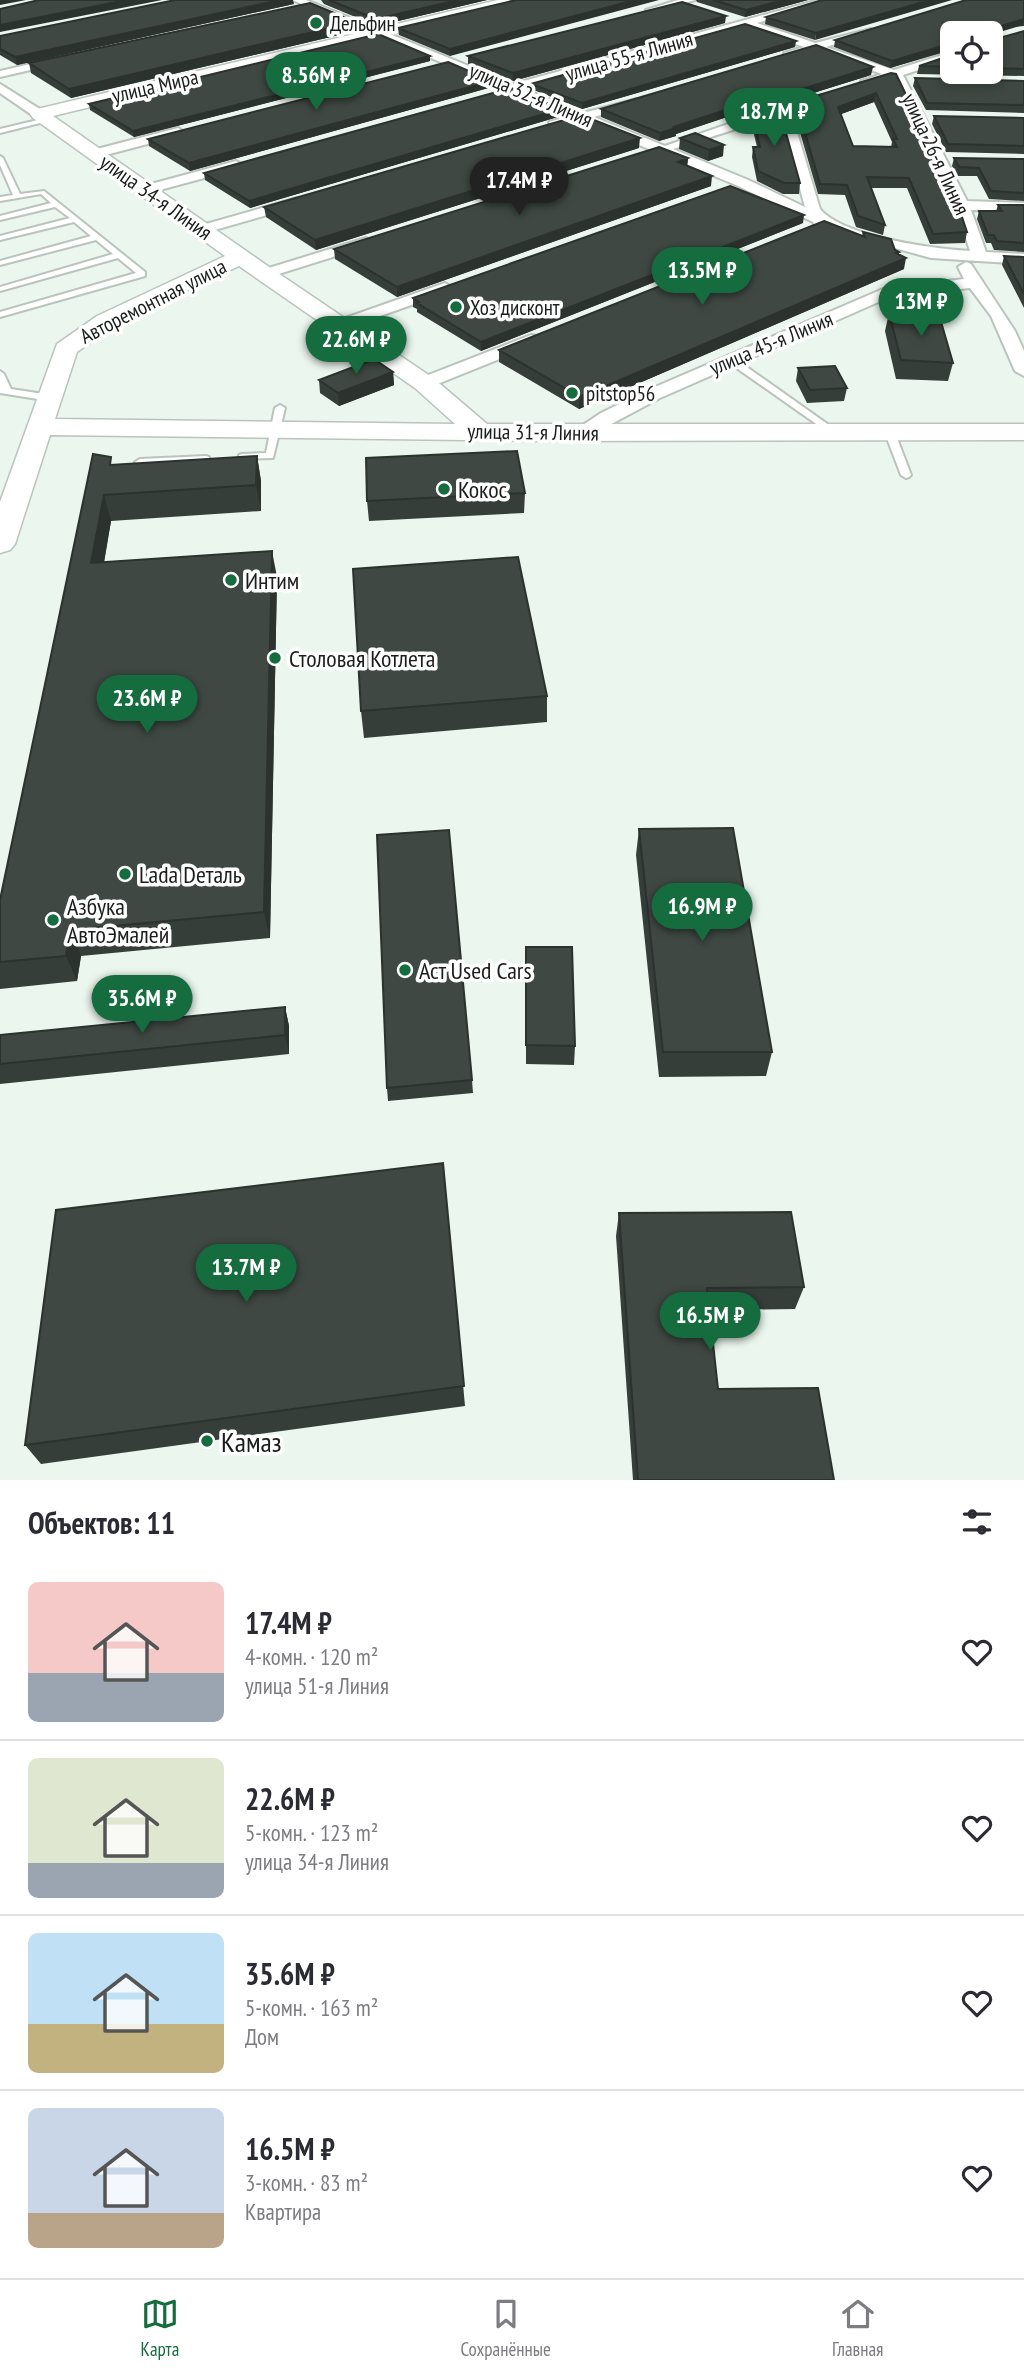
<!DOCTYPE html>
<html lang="ru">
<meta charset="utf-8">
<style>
body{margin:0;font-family:"PT Sans Narrow",sans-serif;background:#f7f7f7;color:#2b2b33;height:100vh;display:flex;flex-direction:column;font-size:26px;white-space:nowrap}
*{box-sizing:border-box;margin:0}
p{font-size:23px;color:#7c7c81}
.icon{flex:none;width:38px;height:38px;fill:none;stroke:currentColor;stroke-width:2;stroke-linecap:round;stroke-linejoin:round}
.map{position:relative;height:1480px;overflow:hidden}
.panel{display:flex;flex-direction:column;background:#fff;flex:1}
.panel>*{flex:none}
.controls{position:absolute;left:940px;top:21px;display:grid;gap:14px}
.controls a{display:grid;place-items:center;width:63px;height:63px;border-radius:10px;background:#fff;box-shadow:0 4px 10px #0003;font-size:35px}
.price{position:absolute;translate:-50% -60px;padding:0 16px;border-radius:24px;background:#146c3f;color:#fff;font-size:23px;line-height:46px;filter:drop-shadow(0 2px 4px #0008)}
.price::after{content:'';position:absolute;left:50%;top:42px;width:21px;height:16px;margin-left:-10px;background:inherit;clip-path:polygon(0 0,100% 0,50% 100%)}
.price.selected{background:#222;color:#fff}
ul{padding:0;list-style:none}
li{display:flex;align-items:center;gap:21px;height:175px;padding:0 28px}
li+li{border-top:2px solid #e1e1e2}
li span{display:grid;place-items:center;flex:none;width:196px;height:140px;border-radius:10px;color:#555}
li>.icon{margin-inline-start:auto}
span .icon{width:84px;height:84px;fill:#fffc;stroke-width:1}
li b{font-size:30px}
h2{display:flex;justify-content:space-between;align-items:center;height:84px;padding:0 28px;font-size:30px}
.dock{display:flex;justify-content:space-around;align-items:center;height:98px;border-top:2px solid #e1e1e2;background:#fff;font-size:19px;color:#7c7c81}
.dock a{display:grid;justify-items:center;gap:4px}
.dock .selected{color:#146c3f}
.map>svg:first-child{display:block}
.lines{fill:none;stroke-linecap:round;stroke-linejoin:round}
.lane-casing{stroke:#bac4bd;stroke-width:4}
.street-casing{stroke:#bac4bd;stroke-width:4}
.secondary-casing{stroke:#bac4bd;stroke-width:3}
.lane{fill:#fff;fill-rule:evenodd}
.street{fill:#fff;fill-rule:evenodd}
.secondary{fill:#fff;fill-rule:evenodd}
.wall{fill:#363e39;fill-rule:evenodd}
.shaded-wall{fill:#2c322e}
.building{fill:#3f4842;stroke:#2c322e;stroke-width:2;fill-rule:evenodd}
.poi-dot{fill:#146c3f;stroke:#fff;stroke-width:2.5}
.labels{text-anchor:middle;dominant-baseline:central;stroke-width:7;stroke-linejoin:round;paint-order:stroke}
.far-poi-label{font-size:21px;fill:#1a1d1b;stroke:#fff;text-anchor:start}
.far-street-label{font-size:21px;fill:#1a1d1b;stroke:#fff}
.poi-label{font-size:24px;fill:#1a1d1b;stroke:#fff;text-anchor:start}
.near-poi-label{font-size:28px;fill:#1a1d1b;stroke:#fff;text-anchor:start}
</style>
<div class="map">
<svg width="1024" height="1480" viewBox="0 0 1024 1480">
<rect width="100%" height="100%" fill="#ebf6ee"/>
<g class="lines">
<g class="lane-casing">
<path id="lane" d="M46,118L48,121L0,133V129Z
M0,156L3,158L20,194L44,191L145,272V276L0,317V312L136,273L118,258L0,291V287L113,254L96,240L0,265V261L91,236L74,222L0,240V236L70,218L55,207L0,220V216L51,203L41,194L0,201V197L13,195L0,165Z
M728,358H734L840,433L835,436L832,435L728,362Z
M0,371L4,374L11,389L50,395L54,398L50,401L0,393Z
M280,405L285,408L273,458L239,459V455L242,454L266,453L275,408Z
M890,430L895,433L911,475L909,477L906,478L901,475L885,433Z
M206,456L209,457V461L140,465L135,462L140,459Z"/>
</g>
<g class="street-casing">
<path id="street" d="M292,0H306L513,84L818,0H834L757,23L815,43L871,29V33L826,47L894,70L952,52V59L903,75L967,201L1024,203V211L971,210L986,252L1024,254V264L931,258L815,226L813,222L736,185L581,121L549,128V122L570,116ZM745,27L804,47L784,53V57L815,50L882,74L861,81V85L892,78L896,81L955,205L970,251C935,249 843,237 820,209L791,112L831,99V93L780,106L665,146L594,117L637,105V99L583,113L524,89ZM780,115L805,207L746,179L673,149Z
M678,0H695L651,13L646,10Z
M61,57L65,58V62L0,77V71Z
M0,84L43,111V117H35L0,93Z
M178,128L184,132L182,135L94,158L87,154L89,151Z
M236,161L243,165L241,168L145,194L138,190L140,187Z
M297,198L302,199V205L204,233L197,229L199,226Z
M366,238L373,242L371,245L269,277H259L256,274L259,271Z
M966,262L971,264L1015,331L1024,351V376L1015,371L991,316L970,288L892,296L660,398L587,437L580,439L571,433L601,413L648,390L883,289L964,279L958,267Z
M445,283L453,288L451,291L346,328L340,330L332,325L334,322Z
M531,335L537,336L539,340L537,344L430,387H418L415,383L418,379Z"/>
</g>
<g class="secondary-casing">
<path id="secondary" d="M498,0H523L516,4L53,116L272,269L433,378L487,424H1024V440L542,441L50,435L15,544L10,550L0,553V502L57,344L97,316L225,256L33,118L30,114L33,110ZM239,266L415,388L455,424L55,419L77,352L113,326Z"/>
</g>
<use href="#lane" class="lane"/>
<use href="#street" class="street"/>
<use href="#secondary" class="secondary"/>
</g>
<path class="wall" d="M318,0H487L377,26L324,4L321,0Z
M516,0L450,56L399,35L398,28Z
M696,0H808L745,17L697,2Z
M822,0L815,40L765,24L766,17Z
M1024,0V26L952,33V50L890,68L834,47L835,40Z
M294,4L17,65L0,55V36Z
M356,22V31L71,98L31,73L29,63Z
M725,23L513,81L468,64V56Z
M1024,31V76L917,74L919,66L952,55V72H990V39L992,40Z
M795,47L582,109L531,89V84Z
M430,56V61L134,137L90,110L89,104Z
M891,73L940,165L939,171L967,232L965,243L930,244L907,188H871L885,225L883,235L856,227L845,195L818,194L794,112L796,102ZM874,102L892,142L891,147L853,146L841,114Z
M871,75L749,113L748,110L676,134V136L659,141L601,117V109Z
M915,78L1024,81V113L926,110L913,86Z
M492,87L190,171L149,146L148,139Z
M561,116L250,208L205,180L204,173Z
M753,116L800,183L799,194H783L757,181L752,157L753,147H757L752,126Z
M934,116L1024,118V154L946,152L932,124Z
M695,133L723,156L708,161L679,149L680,138Z
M639,148L316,250L266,217L264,207Z
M688,158L687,166L711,186L397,297L335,259L334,249Z
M954,158L1024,159V201L989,199L977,176H957L952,166Z
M998,205H1024V252L994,250L991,243H986L977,219L979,211H996Z
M803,223L481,351L417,312V309L413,307V298Z
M863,232L899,252V255L904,269L579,409L499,362V350L862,236Z
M1004,256L1024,257V308L1002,265Z
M889,313L953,363L948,381L896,379L885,331Z
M798,368L847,388L844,401L807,403L796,381Z
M393,372L394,385L339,406L320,393L319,380Z
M93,454L113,465L257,456L261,481V511L111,521L104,563L277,577L270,938L81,956L77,981L0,989V900Z
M525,493L524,513L369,521L367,501Z
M547,696V722L364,738L361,711Z
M639,829L772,1052L766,1076L659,1077L636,855Z
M526,947L575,1046L574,1065L526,1064Z
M285,1007L289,1026V1054L0,1084V1064Z
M472,1080L473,1093L388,1101L387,1088Z
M443,1163L465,1406L41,1464L25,1445Z
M619,1213L804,1287L795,1309L709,1310L718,1389L834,1480H633L616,1236Z"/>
<path class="shaded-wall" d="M0,0H26L0,5Z
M127,0H162L0,32V25Z
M280,0H293L294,4L17,65L15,57Z
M458,0H487L377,26L376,19Z
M635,0H659L450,56V49Z
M784,0H808L745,17L746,10Z
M930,0H952L815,40L816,33Z
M726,16L725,23L513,81V73Z
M1024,19L1023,25L990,35L991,29Z
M356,22V31L71,98L69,89Z
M796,41L795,47L582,109V103Z
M952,43L951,49L890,68L892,61Z
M430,56V61L134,137L133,131Z
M873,67L871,75L749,113L750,105Z
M492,81V87L190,171L189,163Z
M876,93L874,102L836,116L838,107Z
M749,102L748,110L676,134V136L659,141L660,133L674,127Z
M561,109V116L250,208L249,201Z
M640,138L639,148L316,250L315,240Z
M724,145L723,156L708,161L709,150Z
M688,158L687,168L678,162Z
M712,176L711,186L397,297V287Z
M804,215L803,223L481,351V342Z
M899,252L897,262L906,258L904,269L579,409L580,397Z
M393,372L394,385L339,406L338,393Z
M257,456L261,481V511L256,485Z
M104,495L111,521L99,590L91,563Z
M272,551L277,577L270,938L264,912Z
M70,930L81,956L77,981L66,956Z
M285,1007L289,1026V1054L285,1035Z"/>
<path class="building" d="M39,0H127L0,25V9Z
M175,0H280L15,57L0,49V36Z
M329,0H458L376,19Z
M516,0H635L450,49L398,28Z
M713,0H784L746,10Z
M822,0H930L816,33L766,17Z
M966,0H1024V19L991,29L990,33H952V43L892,61L835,40Z
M682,2L726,16L513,73L468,56Z
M310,3L356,22L69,89L29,63Z
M745,24L796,41L582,103L531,84Z
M1024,31V69L990,68V39L992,40Z
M378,34L430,56L133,131L89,104Z
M816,45L873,67L750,105L749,102L674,127L676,128L660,133L601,109Z
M952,55V67L919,66Z
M448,62L492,81L189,163L148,139Z
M891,73L896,74L940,165H936L957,208H959L967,232L933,234L909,178L867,177L885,225L858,216L847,185L820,184L796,102ZM876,93L897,139H893L897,147L853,146L838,107Z
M915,78L1024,81V105L927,103Z
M511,88L561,109L249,201L204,173Z
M779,108L800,183H784L758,171L753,147H760L753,116Z
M581,115L640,138L315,240L264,207Z
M934,116L1024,118V146L948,144Z
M695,133L724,145L709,150L680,138Z
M659,147L688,158L678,162L712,176L397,287L334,249Z
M954,158L1024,159V193L991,191L979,168L959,167Z
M730,186L804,215L481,342L417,303L419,302L413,298Z
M998,205H1024V243L997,241L994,235H988L979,211H1002Z
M824,221L865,237L863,232L891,239L895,250L899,252L896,253L906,258L580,397L499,350Z
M1004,256L1024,257V294Z
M889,313L939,315L953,363L901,360Z
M374,359L393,372L338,393L319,380Z
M835,366L847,388L810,390L798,368Z
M517,451L525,493L367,501L366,458Z
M93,454L111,457L110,465L257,456L256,485L104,495L91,563L272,551L264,912L70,930L66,956L0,962V900Z
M518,557L547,696L361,711L353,569Z
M733,828L772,1052H663L639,829Z
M449,830L472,1080L387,1088L377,835Z
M526,947H572L575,1046L526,1045Z
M285,1007V1035L0,1064V1035Z
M443,1163L464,1386L25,1445L56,1210Z
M791,1212L804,1287L707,1288L718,1389L818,1388L834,1480H638L619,1213Z"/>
<g class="poi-dot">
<circle cx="316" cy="23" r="7"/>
<circle cx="456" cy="307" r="7"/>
<circle cx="572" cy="393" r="7"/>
<circle cx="444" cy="489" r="7"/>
<circle cx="231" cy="580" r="7"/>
<circle cx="275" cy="658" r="7"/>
<circle cx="125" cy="874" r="7"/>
<circle cx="53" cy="920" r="7"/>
<circle cx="405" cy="970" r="7"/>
<circle cx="207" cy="1441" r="7"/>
</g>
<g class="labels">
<g class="far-poi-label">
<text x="330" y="23">Дельфин</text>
<text x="470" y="307">Хоз дисконт</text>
<text x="586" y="393">pitstop56</text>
</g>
<g class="far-street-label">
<text transform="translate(629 56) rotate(-16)">улица 55-я Линия</text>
<text transform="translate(155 86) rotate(-13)">улица Мира</text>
<text transform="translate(531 95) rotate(23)">улица 32-я Линия</text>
<text transform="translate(936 154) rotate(65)">улица 26-я Линия</text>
<text transform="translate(156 197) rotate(35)">улица 34-я Линия</text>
<text transform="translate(153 301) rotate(-27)">Авторемонтная улица</text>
<text transform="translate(771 343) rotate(-23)">улица 45-я Линия</text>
<text transform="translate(533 432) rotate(1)">улица 31-я Линия</text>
</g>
<g class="poi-label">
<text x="458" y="489">Кокос</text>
<text x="245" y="580">Интим</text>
<text x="289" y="658">Столовая Котлета</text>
<text x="139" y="874">Lada Dеталь</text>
<text x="67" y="906">Азбука<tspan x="67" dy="28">АвтоЭмалей</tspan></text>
<text x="419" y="970">Аст Used Cars</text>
</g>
<g class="near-poi-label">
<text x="221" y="1441">Камаз</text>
</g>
</g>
</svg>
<div class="controls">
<a><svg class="icon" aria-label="locate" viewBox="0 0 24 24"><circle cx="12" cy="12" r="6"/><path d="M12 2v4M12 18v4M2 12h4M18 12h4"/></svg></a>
</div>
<b class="price" style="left:316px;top:112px">8.56M ₽</b>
<b class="price" style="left:774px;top:148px">18.7M ₽</b>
<b class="price selected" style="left:519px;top:217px">17.4M ₽</b>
<b class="price" style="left:702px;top:307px">13.5M ₽</b>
<b class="price" style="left:921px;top:338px">13M ₽</b>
<b class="price" style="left:356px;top:376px">22.6M ₽</b>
<b class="price" style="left:147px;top:735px">23.6M ₽</b>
<b class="price" style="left:702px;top:943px">16.9M ₽</b>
<b class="price" style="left:142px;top:1035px">35.6M ₽</b>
<b class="price" style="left:246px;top:1304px">13.7M ₽</b>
<b class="price" style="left:710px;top:1352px">16.5M ₽</b>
</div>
<section class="panel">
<h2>Объектов: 11<svg class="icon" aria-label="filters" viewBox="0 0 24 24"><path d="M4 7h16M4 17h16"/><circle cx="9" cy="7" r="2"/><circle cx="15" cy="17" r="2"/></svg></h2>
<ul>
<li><span style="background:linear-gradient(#f6c9c9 65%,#9aa5b1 0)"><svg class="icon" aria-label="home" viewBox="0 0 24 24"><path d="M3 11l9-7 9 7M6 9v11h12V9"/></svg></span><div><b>17.4M ₽</b><p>4-комн. · 120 m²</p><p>улица 51-я Линия</p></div><svg class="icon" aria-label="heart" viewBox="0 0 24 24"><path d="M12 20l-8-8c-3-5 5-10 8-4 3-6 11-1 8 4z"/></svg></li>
<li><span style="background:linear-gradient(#dfe7d0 75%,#9aa5b1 0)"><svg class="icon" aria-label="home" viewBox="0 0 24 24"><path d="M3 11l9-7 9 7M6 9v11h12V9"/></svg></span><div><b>22.6M ₽</b><p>5-комн. · 123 m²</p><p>улица 34-я Линия</p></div><svg class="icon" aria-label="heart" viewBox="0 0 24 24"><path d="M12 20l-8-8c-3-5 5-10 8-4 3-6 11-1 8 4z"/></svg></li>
<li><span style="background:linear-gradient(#bfe0f5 65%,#c2b280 0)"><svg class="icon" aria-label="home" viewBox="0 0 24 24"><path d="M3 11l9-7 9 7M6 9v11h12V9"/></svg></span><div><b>35.6M ₽</b><p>5-комн. · 163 m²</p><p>Дом</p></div><svg class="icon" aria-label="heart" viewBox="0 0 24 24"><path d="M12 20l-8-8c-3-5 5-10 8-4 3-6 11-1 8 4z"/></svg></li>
<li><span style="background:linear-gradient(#c9d6e8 75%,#b9a48a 0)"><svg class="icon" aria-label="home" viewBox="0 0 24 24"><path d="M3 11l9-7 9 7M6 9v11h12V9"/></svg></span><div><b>16.5M ₽</b><p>3-комн. · 83 m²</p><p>Квартира</p></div><svg class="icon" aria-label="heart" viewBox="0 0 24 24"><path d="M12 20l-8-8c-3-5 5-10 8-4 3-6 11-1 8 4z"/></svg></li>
</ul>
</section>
<nav class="dock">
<a class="selected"><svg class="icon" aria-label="map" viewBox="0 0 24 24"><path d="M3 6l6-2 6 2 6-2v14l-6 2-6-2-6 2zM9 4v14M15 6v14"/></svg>Карта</a>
<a><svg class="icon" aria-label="saved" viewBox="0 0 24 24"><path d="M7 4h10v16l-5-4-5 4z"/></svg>Сохранённые</a>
<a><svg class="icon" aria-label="home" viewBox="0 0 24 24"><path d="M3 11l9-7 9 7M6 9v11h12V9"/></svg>Главная</a>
</nav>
